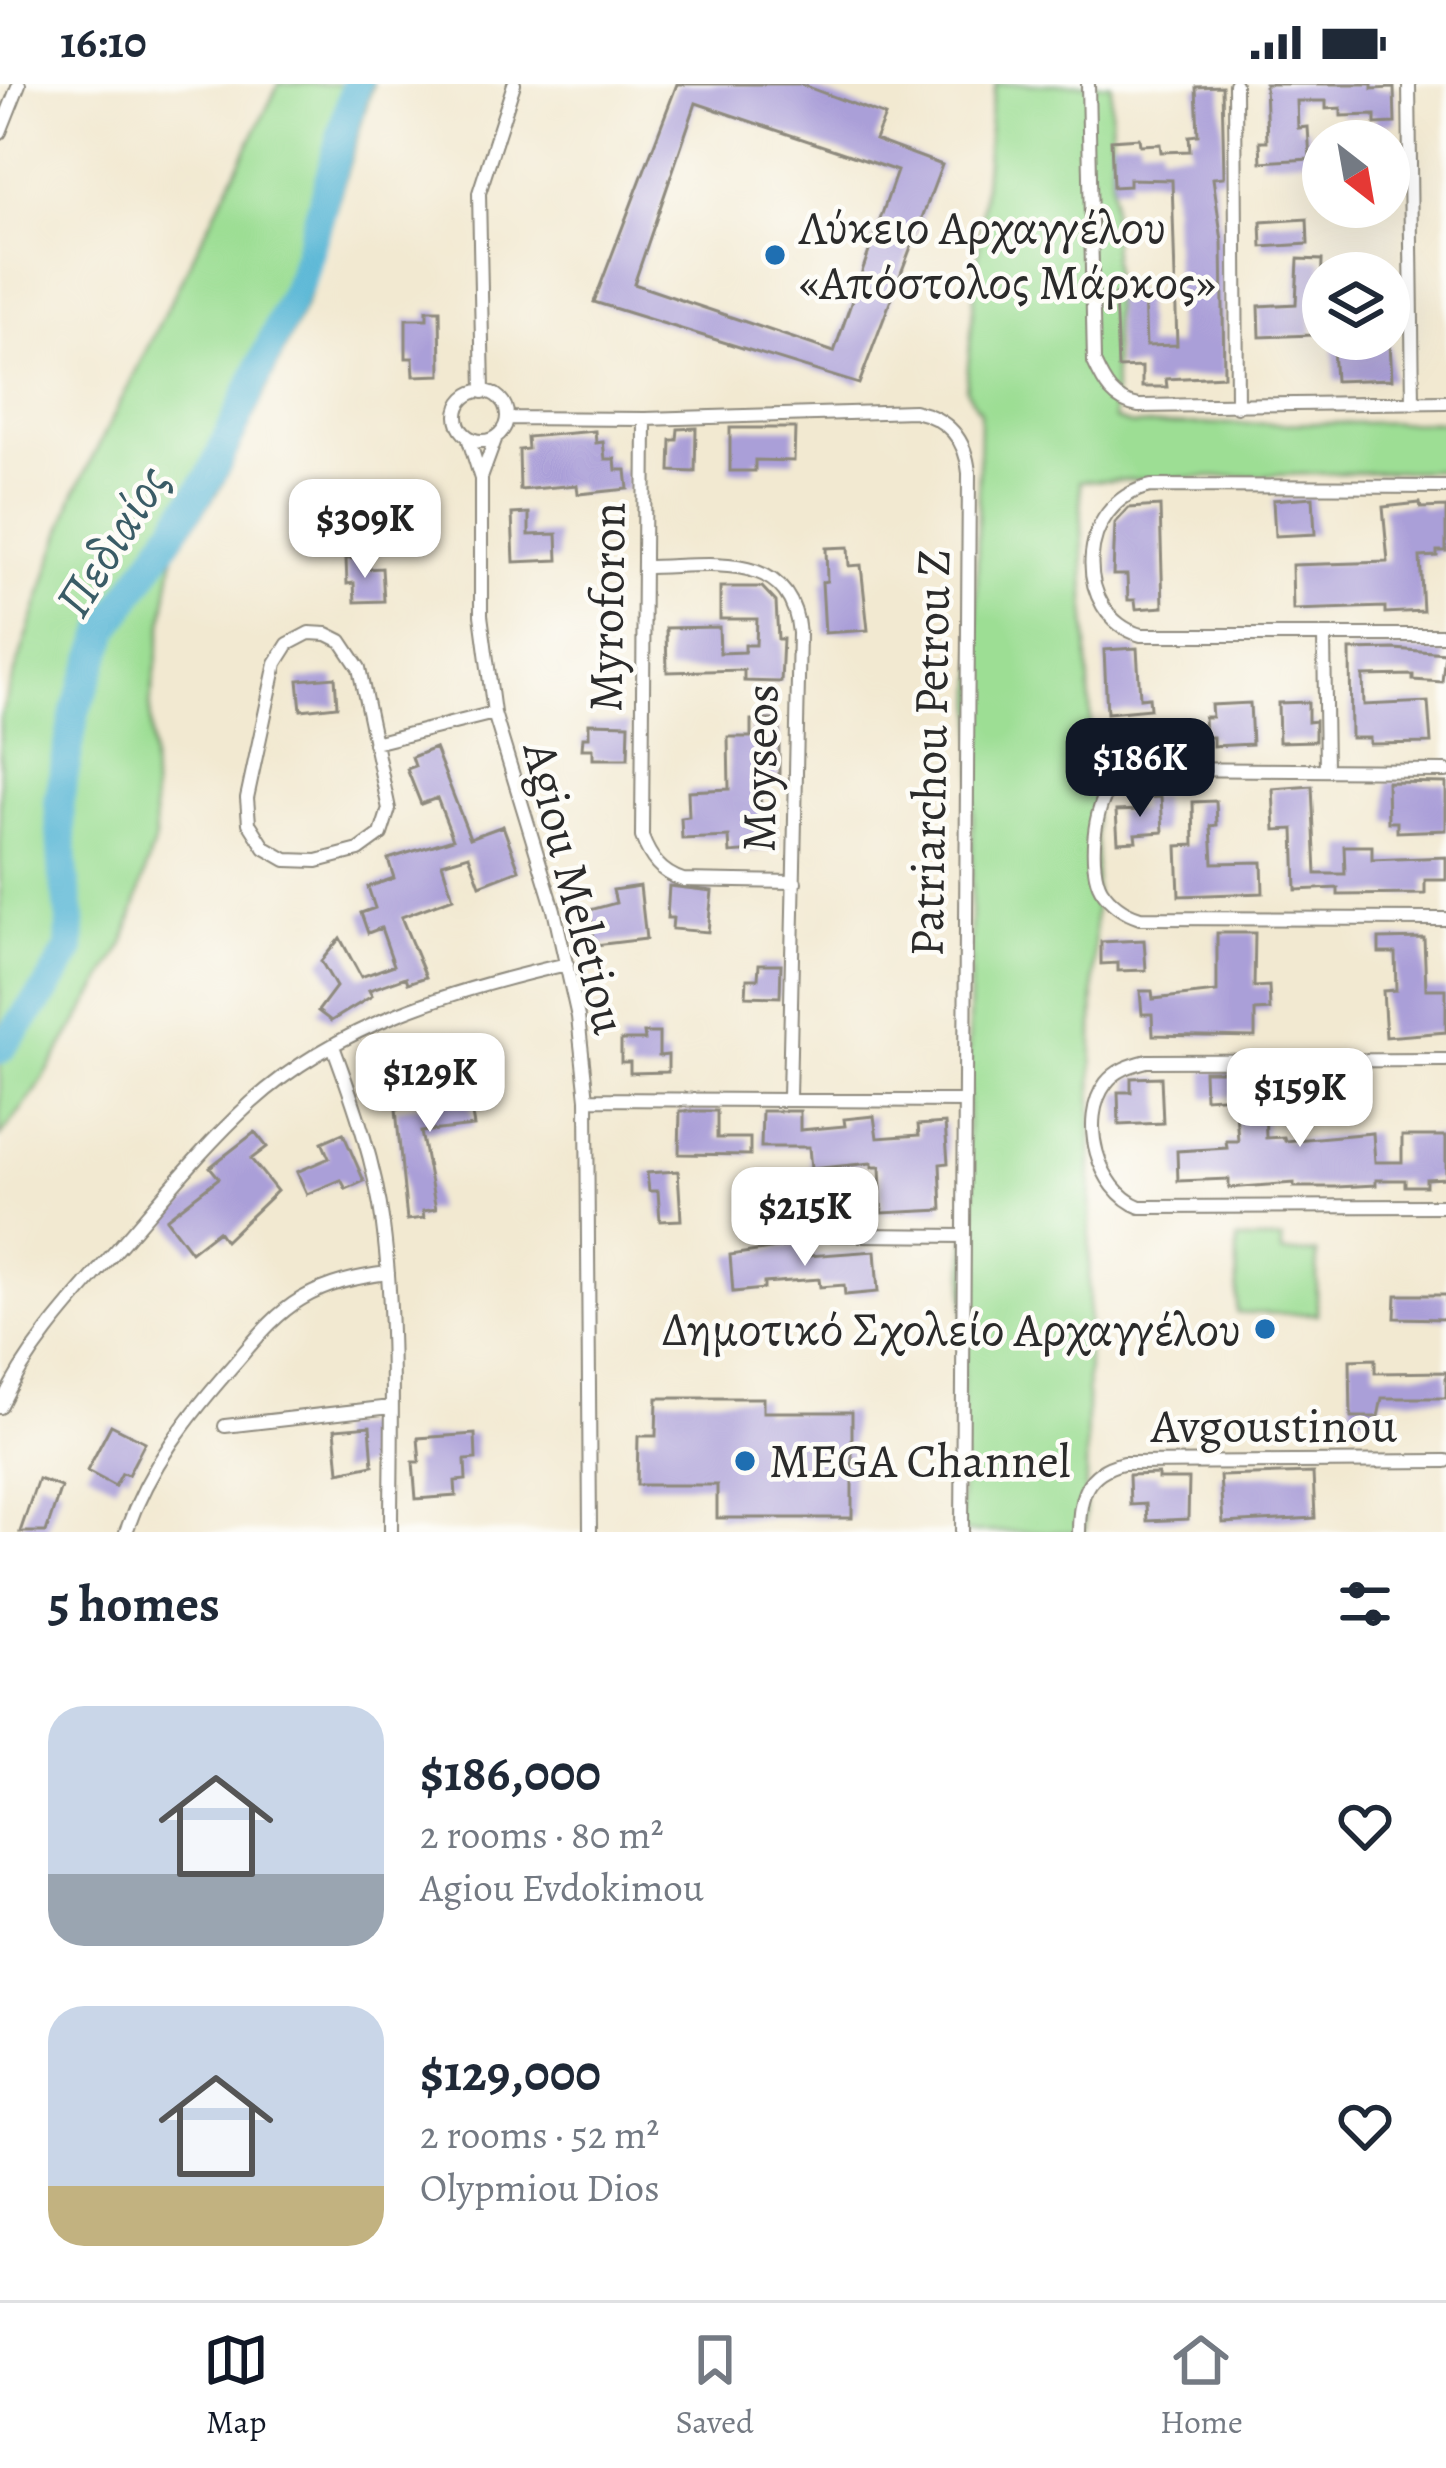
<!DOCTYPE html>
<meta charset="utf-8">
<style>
body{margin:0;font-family:Alegreya,serif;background:#f6f6f7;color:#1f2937;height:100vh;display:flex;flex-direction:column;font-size:45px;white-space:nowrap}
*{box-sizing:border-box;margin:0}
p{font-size:39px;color:#747a83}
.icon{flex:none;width:66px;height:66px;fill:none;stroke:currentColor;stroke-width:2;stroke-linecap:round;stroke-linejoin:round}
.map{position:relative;height:1448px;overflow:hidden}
.drawer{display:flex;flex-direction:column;background:#fff;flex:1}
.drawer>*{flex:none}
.needle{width:78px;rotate:149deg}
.fabs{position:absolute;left:1302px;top:36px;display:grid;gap:24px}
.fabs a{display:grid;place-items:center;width:108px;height:108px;border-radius:50%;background:#fff;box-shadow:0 12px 48px #0002;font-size:60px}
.price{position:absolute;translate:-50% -102px;padding:0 27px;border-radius:24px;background:#fff;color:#222;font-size:39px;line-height:78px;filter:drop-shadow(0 3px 6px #0008)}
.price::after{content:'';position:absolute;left:50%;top:72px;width:36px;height:27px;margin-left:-18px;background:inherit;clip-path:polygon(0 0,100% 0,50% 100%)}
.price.on{background:#111827;color:#fff}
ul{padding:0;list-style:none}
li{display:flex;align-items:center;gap:36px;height:300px;padding:0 48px}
li span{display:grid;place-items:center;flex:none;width:336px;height:240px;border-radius:36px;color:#555}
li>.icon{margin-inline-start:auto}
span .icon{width:144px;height:144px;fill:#fffc;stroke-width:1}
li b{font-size:51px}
h2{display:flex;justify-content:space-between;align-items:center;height:144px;padding:0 48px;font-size:51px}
.status{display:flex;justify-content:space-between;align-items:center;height:84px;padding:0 60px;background:#fff;direction:ltr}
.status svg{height:33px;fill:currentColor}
.menu{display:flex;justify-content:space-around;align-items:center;height:168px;border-top:3px solid #e0e1e3;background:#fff;font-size:33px;color:#747a83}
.menu a{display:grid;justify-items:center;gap:6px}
.menu .on{color:#111827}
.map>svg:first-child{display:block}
.green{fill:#9dde94;stroke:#648460;stroke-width:3}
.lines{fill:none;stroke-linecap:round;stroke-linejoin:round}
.river{stroke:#57b6d5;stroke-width:30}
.building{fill:#aa9fd8;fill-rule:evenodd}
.minor-casing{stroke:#8e8a7e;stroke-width:16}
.minor{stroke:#fff;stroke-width:12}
.poi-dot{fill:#1f6fb2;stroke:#fdfcf7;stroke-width:4.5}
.labels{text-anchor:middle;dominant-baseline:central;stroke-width:9;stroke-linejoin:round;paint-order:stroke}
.poi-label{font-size:48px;fill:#2b2b2b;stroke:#fdfcf7;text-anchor:start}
.street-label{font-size:48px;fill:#2b2b2b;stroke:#fdfcf7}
.water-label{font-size:51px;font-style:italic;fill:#3a5c66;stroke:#fdfcf7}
</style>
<div class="status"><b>16:10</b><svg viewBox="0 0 49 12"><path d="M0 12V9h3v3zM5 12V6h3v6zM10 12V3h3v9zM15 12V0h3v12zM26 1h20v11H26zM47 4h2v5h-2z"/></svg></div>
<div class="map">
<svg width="1446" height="1448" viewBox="0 0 1446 1448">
<rect width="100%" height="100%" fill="#fdfcf7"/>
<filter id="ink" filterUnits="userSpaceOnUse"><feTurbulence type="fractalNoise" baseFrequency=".00833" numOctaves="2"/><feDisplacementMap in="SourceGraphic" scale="24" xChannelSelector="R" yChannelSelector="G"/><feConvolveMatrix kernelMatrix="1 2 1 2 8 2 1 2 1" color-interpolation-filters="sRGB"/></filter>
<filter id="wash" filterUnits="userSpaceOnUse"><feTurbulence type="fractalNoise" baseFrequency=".004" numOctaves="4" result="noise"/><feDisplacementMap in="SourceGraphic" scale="48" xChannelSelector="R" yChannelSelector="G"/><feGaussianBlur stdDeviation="2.7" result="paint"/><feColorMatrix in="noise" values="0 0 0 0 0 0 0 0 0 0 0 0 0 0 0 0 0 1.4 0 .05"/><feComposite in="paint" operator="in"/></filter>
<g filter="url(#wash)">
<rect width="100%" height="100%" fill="#f2e9d1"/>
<path class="green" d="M279,0H373L310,210L222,401L174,470L150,620L155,755L124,860L36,1007L0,1053V634L73,413Z
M996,0H1111L1114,335L1131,341L1446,338V386L1080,397L1096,762L1085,1448H960L980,328L966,305L991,23Z
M1237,1156H1282V1169H1317V1230L1237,1229Z"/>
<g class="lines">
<path class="river" d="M0,965L44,909L70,865L71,836L64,794L59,718L75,627L107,544L211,391L302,192L356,0"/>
</g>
<g id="blocks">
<path class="building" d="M677,0H800L885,32L875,56L942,81L859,300L594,218ZM696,19L897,87L834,268L634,200Z
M1265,0H1372V5L1394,4L1395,39L1375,40V31L1341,32V24L1326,25V17H1297L1298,44L1308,43L1310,75L1261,78L1260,57H1267Z
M1222,2L1224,93L1213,94L1222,157L1224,292L1166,295L1167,303H1142V283L1118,284L1115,211L1144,210L1146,262L1177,261L1172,96L1129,95V102L1113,103L1111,56L1139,54L1140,61L1160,60L1161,68L1190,67L1189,52L1198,51L1196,3Z
M1307,135L1308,160L1262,163L1261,138Z
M1298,175L1322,176L1321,208H1311L1312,251L1260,253L1259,222L1296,220Z
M427,226H440L441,291L414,292L413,274H406V235H427Z
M1390,260L1392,295L1335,297L1333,264Z
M696,344L695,388L670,387L671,356H677L678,345Z
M730,344H795L794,377L755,376V387H730Z
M595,347L596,359L603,358L605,375H615L616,386H626L628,405L578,410L577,401L520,406L519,366L528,365L527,353Z
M1313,413L1315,450L1275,452L1273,416Z
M1420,419L1421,424L1446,423V467H1437V472L1420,473L1423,527L1385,529V523L1293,526L1292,481L1388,478L1383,423Z
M1160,422L1163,523L1136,525L1135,516H1128L1127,491H1113L1115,439L1129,424Z
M529,429V451L557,450L558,476L514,478L512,430Z
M848,463L849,482L861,481L868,546L825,549L822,498L827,497L826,464Z
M366,474L367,485L382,484L384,517L355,518L354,499L347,500L346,475Z
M720,503H762L776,518L778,555H783L781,598L744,597V586L667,588L666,544L719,543L720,569L745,568V561H756L757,535H720Z
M1137,564L1140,614L1149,613L1150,625L1107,629L1104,566Z
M1394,565L1445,569L1442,598L1413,596V591L1363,592L1364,621L1428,618L1431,659L1370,660V654H1351L1350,566Z
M335,593L337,622L301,626L298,596Z
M1308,618V638L1315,637V657L1279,658L1278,619Z
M1250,619L1252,660L1213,662V653H1205L1204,633H1212L1211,621Z
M751,636H772V646H779V694H759L761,722L775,721L779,765L730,769L729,753L682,755L681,734L689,733L688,707L729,705L728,653H751Z
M589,639L629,640L628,675H593V665H582L583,653H589Z
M435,664L470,754L503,742L519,786L480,801L469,771L442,779L453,814L401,833L426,893L408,899L406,893L369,906L372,912L331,937L318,927L336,903L321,877L340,854L361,893L394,881L381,844L368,849L361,829L375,824L368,803L394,794L388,775L453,755L437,714L421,720L407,685L415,682L412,673Z
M1387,698L1446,699V746L1397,748V738H1388Z
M1312,702L1316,790H1345L1344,762H1372V776L1446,773V796H1425V810L1338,811V804L1296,806L1294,745L1275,746L1273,705Z
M1161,713L1163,748L1135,750L1136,757L1118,758L1116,727L1140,726L1139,714Z
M1216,717L1217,741L1211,742L1213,779L1262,778L1263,809L1179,812L1177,762L1194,761L1193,718Z
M640,802L646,855L595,861L590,826L616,819L613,806Z
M669,802L712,807L708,848L672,845L673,834H667Z
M1217,849H1255L1254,903L1269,902L1270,926L1255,927V953L1153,951L1152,930H1142L1140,907H1152L1153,915L1217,908Z
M1424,854L1426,905H1446V948L1386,953L1383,907L1396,906L1395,869H1379V855Z
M1144,856L1146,886L1118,887V879L1101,880V858Z
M759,880H781L780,913L746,912L747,895H758Z
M644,949H659V972L668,971V988L630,989V978H621V956H645Z
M462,974L474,1042L421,1048L436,1125L423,1127L424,1134L407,1136L396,1025L444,1018L437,979Z
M1204,987H1264L1266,1054L1284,1053L1285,1057L1373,1049L1375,1078H1402V1052H1446V1094L1426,1095V1102H1405V1096H1376V1101L1337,1103H1294V1099L1229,1104V1095L1178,1097L1177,1067L1227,1064L1226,1057H1238L1235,1012L1205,1014Z
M1161,993L1163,1039L1119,1041L1118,1008H1131V994Z
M680,1027H717V1054H750V1071L679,1070Z
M762,1027H800V1046L845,1042L844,1035L874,1032L877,1054L919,1051L918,1041L945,1039L948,1079L940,1080L942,1126L882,1129L880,1083H872V1079L811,1085L809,1063H761Z
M255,1048L267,1063L251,1075L277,1107L225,1157L218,1147L191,1168L166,1135L219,1094L210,1083Z
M343,1049L364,1097L346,1105L341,1096L307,1110L297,1088L329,1074L322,1058Z
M678,1087L681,1136L660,1137L658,1107H649L647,1089Z
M815,1090L816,1127L765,1128V1091Z
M797,1161H809V1172L875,1167L878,1208L845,1211L844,1201L820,1203L819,1195L764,1199V1205L733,1208L730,1171Z
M1396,1211H1446V1235L1395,1234Z
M1375,1275V1289L1446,1288V1314H1382L1378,1333H1351L1350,1276Z
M657,1314H763V1328H852V1434H717V1401H637L638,1352H656Z
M111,1341L145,1358L128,1391L122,1389L115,1402L87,1387Z
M370,1342L373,1381L339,1388L335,1345Z
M475,1350L476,1375L465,1376L466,1396L455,1397L456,1412L416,1415L413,1378H420L418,1354Z
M1313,1389L1315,1434L1223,1439L1220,1392Z
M1158,1390V1395H1189L1188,1435L1147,1437L1146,1420L1130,1421L1129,1391Z
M38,1395L61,1403L46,1448H20Z"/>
</g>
</g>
<g filter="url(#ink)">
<use href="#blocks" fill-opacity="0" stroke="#8e8a7e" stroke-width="3"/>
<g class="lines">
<g class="minor-casing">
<path id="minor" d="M1088,0L1094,278C1104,300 1113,318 1139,322L1446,318
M1235,0L1237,323
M1409,0L1413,319
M0,48L19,0
M457 332a25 25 0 1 1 50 0a25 25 0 1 1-50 0Z
M483,308L479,109L514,0
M507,334L645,335L914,327C947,334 966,354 969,389L962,1448
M645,335L642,753C650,774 661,789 683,796L795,798
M468,353L481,395V531L494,629L554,826L578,933L587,1015L590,1448
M481,394L496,353
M1446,403L1151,402C1075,418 1072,531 1141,551H1446
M644,483C707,483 791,463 799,549L789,1013
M309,549L327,550L341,557L359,584L389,725L381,750L359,766L317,777L286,776L265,764L249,739L247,714L276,579L288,560Z
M1324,553L1326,685
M374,659L494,629
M1446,687L1157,685C1141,687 1124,691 1112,702C1093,721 1088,783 1101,805C1110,819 1124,829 1140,834L1446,835
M333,962C354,1019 375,1079 383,1141C396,1242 391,1346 391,1448
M1446,976L1147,977C1131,981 1116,986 1106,999C1078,1036 1098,1107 1140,1123L1446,1122
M587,1015L963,1017
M753,1150L964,1152
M0,1323C29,1261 76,1212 121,1161C163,1113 204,1062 251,1019C340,939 453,906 567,880
M225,1342L391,1323
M126,1448C149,1382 189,1331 235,1279C255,1256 274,1231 301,1215C328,1199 357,1193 388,1189
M1079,1448C1079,1413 1085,1388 1123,1379L1446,1377"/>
</g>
<use href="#minor" class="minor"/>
</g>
</g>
<g class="poi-dot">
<circle cx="775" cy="171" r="12"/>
<circle cx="1265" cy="1245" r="12"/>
<circle cx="745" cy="1377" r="12"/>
</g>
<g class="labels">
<g class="poi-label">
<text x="799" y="143">Λύκειο Αρχαγγέλου<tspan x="799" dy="55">«Απόστολος Μάρκος»</tspan></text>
<text x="1241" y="1245" text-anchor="end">Δημοτικό Σχολείο Αρχαγγέλου</text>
<text x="769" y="1377">MEGA Channel</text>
</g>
<g class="street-label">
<text transform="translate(607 523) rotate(-89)">Myroforon</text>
<text transform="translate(930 669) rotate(-89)">Patriarchou Petrou Z</text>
<text transform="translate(760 684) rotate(-89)">Moyseos</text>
<text transform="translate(575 804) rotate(76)">Agiou Meletiou</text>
<text x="1274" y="1342">Avgoustinou</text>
</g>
<g class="water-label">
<text transform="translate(112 457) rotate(-58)">Πεδιαίος</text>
</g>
</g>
</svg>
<div class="fabs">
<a><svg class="needle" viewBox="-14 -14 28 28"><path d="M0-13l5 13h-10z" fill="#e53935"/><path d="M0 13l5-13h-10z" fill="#747a83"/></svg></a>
<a><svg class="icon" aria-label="layers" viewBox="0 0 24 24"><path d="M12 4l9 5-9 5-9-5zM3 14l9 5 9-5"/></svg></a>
</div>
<b class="price" style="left:365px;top:497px">$309K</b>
<b class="price on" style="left:1140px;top:736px">$186K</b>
<b class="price" style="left:430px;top:1051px">$129K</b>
<b class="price" style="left:1300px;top:1066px">$159K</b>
<b class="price" style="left:805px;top:1185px">$215K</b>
</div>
<section class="drawer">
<h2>5 homes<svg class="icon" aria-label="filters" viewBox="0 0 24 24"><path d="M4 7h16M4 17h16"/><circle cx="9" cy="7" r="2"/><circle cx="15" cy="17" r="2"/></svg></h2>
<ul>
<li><span style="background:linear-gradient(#c9d6e8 70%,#9aa5b1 0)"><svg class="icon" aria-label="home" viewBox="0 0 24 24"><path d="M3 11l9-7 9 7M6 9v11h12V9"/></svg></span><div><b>$186,000</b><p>2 rooms · 80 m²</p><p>Agiou Evdokimou</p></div><svg class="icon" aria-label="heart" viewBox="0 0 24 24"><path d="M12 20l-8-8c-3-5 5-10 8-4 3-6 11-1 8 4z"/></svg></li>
<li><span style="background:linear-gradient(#c9d6e8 75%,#c2b280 0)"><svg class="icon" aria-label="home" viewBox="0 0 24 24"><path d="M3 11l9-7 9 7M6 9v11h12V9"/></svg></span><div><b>$129,000</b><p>2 rooms · 52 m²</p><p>Olypmiou Dios</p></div><svg class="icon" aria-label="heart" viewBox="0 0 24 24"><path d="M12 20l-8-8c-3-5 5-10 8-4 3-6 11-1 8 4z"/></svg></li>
</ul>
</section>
<nav class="menu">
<a class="on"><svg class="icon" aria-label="map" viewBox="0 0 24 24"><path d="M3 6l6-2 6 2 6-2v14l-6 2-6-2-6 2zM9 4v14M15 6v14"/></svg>Map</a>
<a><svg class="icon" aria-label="saved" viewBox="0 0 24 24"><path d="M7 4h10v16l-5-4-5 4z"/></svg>Saved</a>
<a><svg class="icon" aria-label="home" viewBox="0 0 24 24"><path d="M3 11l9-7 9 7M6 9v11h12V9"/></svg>Home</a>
</nav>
